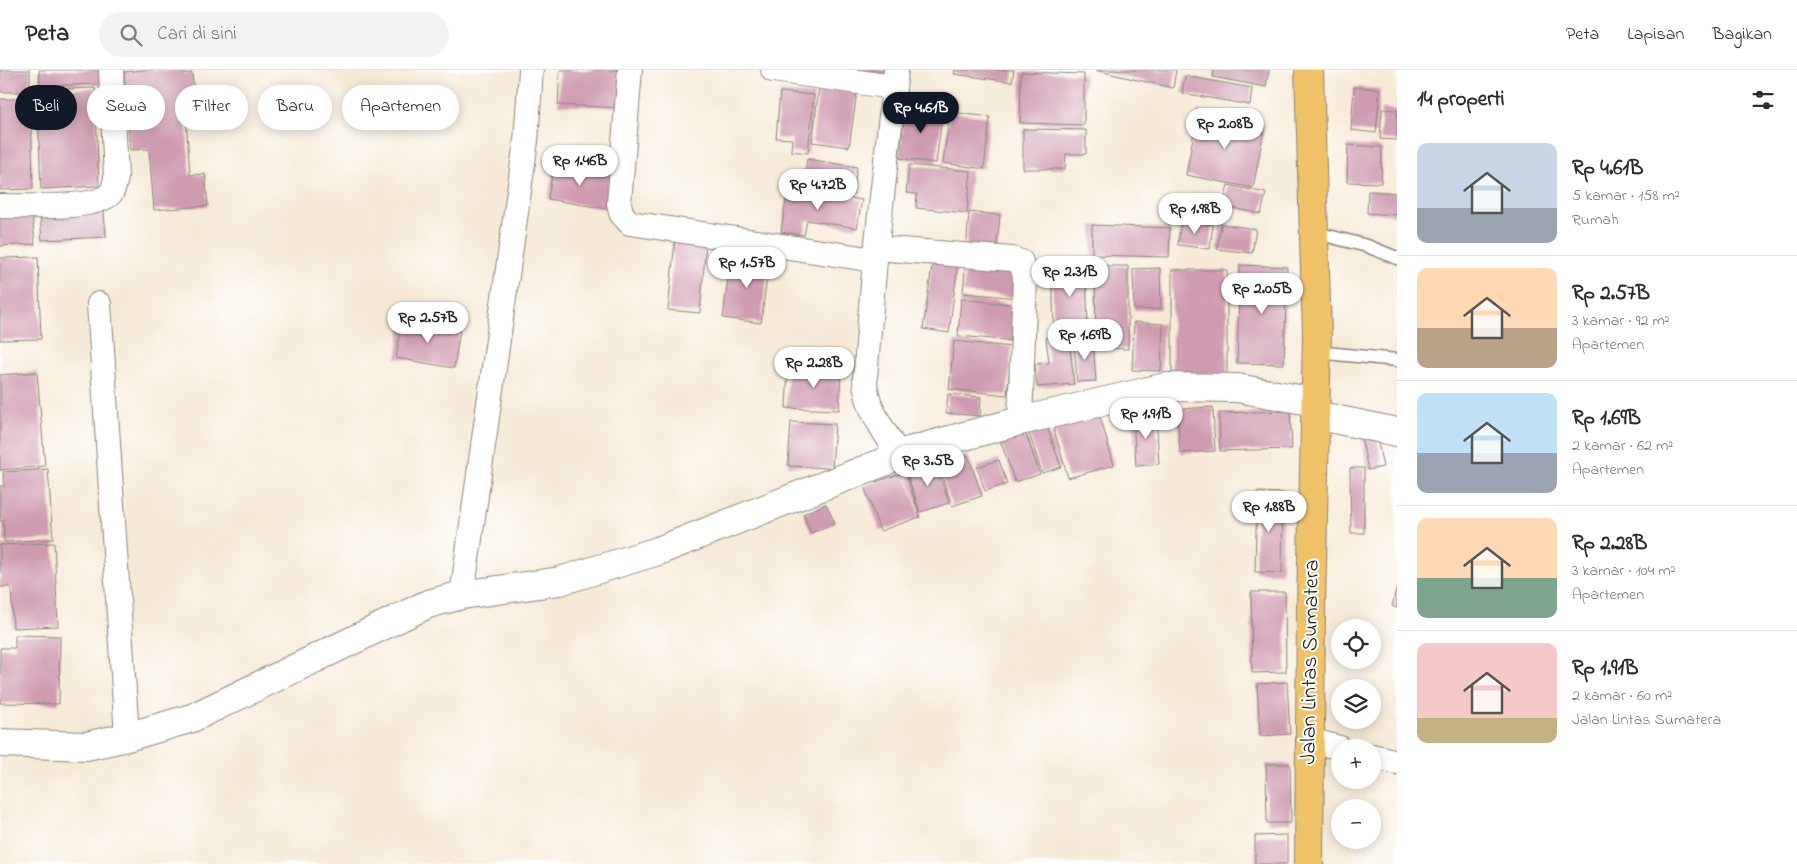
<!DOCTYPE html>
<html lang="id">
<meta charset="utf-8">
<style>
body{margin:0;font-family:"Indie Flower",sans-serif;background:#f2f2f3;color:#2b2b33;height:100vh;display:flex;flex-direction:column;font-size:19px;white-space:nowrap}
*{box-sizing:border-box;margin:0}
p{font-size:16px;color:#7c7c81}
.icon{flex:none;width:28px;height:28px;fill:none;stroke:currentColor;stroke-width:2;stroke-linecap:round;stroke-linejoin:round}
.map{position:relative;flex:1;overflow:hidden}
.details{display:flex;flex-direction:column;background:#fff;width:400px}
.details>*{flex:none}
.hud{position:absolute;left:15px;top:15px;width:475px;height:45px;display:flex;gap:10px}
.fabs{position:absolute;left:1331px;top:549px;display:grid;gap:10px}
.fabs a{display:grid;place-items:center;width:50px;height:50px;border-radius:50%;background:#fff;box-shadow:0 2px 12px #0003;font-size:25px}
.price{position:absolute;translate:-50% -42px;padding:0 11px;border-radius:18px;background:#fff;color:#222;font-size:16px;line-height:32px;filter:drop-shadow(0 1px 2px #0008)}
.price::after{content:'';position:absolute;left:50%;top:30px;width:15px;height:11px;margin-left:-8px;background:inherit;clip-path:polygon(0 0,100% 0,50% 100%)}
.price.on{background:#111827;color:#fff}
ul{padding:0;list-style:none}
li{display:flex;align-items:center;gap:15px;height:125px;padding:0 20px}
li+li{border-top:1px solid #e1e1e2}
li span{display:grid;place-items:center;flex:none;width:140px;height:100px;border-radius:10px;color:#555}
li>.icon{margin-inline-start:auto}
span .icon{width:60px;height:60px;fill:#fffc;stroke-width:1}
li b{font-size:21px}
h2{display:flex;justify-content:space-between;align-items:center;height:60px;padding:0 20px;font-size:21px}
.chip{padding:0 18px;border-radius:22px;background:#fff;box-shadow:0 2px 12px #0003;font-size:18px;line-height:45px}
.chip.on{background:#111827;color:#fff}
header{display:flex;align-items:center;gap:30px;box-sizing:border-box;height:70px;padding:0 25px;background:#fff;border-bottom:1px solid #e1e1e2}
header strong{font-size:24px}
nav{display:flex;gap:28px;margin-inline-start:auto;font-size:18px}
.search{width:350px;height:45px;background:#f2f2f3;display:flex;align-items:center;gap:12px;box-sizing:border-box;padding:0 18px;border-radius:28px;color:#7c7c81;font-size:19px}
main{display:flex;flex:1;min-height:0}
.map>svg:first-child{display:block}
.building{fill:#cf9bb1}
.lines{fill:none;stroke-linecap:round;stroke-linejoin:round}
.service-casing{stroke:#898379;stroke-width:15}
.minor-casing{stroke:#898379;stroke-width:26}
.tertiary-casing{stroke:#898379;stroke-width:30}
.trunk-casing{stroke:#898379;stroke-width:30}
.service{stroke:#fff;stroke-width:12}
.minor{stroke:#fff;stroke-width:24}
.tertiary{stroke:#fff;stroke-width:28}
.trunk{stroke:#f0c369;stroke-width:28}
.labels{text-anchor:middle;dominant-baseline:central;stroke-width:4;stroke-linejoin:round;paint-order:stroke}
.street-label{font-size:22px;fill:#1c1c1c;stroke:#fff}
</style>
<header>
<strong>Peta</strong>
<div class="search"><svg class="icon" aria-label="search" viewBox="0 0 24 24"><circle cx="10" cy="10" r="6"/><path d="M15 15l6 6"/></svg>Cari di sini</div>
<nav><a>Peta</a><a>Lapisan</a><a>Bagikan</a></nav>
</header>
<main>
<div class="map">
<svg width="1397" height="794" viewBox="0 0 1397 794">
<rect width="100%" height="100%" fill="#fff"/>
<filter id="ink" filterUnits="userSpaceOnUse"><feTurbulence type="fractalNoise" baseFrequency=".02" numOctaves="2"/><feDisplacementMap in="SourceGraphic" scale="10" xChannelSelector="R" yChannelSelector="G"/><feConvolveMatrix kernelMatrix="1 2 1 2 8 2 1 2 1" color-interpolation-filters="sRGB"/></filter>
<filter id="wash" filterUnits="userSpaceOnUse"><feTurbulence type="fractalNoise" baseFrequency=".0096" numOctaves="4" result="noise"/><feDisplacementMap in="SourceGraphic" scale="20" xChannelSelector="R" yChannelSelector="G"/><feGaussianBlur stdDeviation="1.12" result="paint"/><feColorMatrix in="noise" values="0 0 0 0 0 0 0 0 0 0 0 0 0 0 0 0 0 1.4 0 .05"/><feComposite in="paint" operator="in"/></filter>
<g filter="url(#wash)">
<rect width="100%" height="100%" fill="#f6ead6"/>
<g id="blocks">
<path class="building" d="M0,0H30V22H0Z
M39,0H100L101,14L40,16Z
M143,0H182L183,4L192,3L195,34H185L190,105L205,104L208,136L154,140L149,79L130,80L128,51L148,49L147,31L126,32L124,2Z
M560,0H625L623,38L558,35Z
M858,0H889L888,9Z
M955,0H1014L1012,12L954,4Z
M1094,0H1176L1173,18Z
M1214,0H1269L1266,17L1213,7Z
M1021,2L1084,4V55L1020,53Z
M1185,6L1252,18L1250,35L1182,23Z
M819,17L857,22L849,77L812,72Z
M1354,17L1380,19L1376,63L1351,60Z
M95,18L99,116L41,119L37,20Z
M780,22L814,25L808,83L791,81L792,69L776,68Z
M0,29H31L33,119L0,120Z
M906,35L943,40L936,93L899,88Z
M1382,39L1397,40V70L1380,69Z
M1198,41L1265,55L1253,118L1186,105Z
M950,42L990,47L984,99L943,93Z
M1023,59L1086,60V84H1066L1065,99H1023Z
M1348,75L1382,77L1381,113L1347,112Z
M807,89L857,97L853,124L803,116Z
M554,94L612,104L607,139L548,129Z
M909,95L971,101L967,143L916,138L917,124L906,123Z
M1228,115L1266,123L1261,144L1223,136Z
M788,118L862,130L857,158L807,150L804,165L781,162Z
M1368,121L1397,123V145L1367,143Z
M104,141L106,167L42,170L40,145Z
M969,142L1000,145L996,184L966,182Z
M32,144L35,174L0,176V146Z
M1181,151L1213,155L1210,179L1178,175Z
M1221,154L1256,159L1252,183L1217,179Z
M1092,155L1170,158L1169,187L1092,185Z
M675,170L706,173L700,243L668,240Z
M751,181L770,184L761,253L723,248L730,193L749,196Z
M38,187L41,269L0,270V188Z
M933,189L958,192L949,263L923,259Z
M966,189L1021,194L1018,228L963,223Z
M1086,195L1088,260L1054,261L1052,196Z
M1240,195L1287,197L1284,294L1237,293Z
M1095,196H1128V279L1096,278Z
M1160,198L1161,239L1134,240L1133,199Z
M1172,200H1227V304H1172Z
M961,229L1019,235L1016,271L958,266Z
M402,250L460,259L454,298L396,288Z
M1134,252L1163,254L1161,301L1132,300Z
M1069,267L1074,314L1037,317L1035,294L1049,293L1046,268Z
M1093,270L1096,311L1077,312L1074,272Z
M954,271L1012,277L1007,325L949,319Z
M788,298L841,300L839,340L786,338Z
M37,302L45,396L0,400V305Z
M948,324L981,327L980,346L946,343Z
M1213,337L1215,381L1180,383L1177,339Z
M1290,341L1292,379L1220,381L1219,343Z
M1099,343L1114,395L1068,408L1053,356Z
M1156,344L1159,394L1136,396L1133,345Z
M791,352L835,354L832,398L788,396Z
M1047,357L1061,397L1042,403L1029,363Z
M1025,361L1040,404L1015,412L1000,370Z
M1376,363L1383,397L1368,400L1361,366Z
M968,385L982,426L952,436L938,395Z
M999,390L1007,414L985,421L977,397Z
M935,392L949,433L920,442L906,401Z
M1350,398H1364V463H1351Z
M48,399L53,469L4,472L3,451H0V416H4L3,402Z
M905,402L920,447L880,461L864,416Z
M1257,422L1283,423L1282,503L1255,502Z
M826,434L835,453L811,463L803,444Z
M54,473L58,556L13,558L11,517H0V475Z
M1396,520H1397V538L1392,536Z
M1251,522H1285L1286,602L1252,603Z
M15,565L60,566L59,634L0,633V578H15Z
M1287,612L1290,664L1260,666L1257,614Z
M1266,694H1290L1291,753H1267Z
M1287,765V794H1255V766Z"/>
</g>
</g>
<g filter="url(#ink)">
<use href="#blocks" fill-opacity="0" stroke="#898379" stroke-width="1"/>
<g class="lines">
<g class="service-casing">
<path id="service" d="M1313,162L1367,176L1397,188
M1316,282L1397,290"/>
</g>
<g class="minor-casing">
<path id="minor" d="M630,0L619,133L621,143L630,153L875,190
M773,0L894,17
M896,0L875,190L865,308C865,337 884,360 898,384
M0,136C23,136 97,140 111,123C114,119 115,112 116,108L111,0
M876,178L1012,189L1021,192L1025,207L1020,351
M99,234L127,667
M462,525L526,71L531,0
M1310,670L1340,678
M1372,686L1397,692"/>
</g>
<g class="tertiary-casing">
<path id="tertiary" d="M1315,345L1397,362
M0,673L86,676L127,667L192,648L428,534L462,525L560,511L658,481L884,392L898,384L1020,351L1166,317L1237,318L1315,332"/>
</g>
<g class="trunk-casing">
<path id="trunk" d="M1309,0L1317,266L1311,537L1309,794"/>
</g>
<use href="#service" class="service"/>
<use href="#minor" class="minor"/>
<use href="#tertiary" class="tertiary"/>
<use href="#trunk" class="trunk"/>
</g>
</g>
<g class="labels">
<g class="street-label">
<text transform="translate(1311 592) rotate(-89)">Jalan Lintas Sumatera</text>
</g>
</g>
</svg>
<div class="fabs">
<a><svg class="icon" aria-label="locate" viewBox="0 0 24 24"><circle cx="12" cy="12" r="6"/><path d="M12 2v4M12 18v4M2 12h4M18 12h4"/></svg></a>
<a><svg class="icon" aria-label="layers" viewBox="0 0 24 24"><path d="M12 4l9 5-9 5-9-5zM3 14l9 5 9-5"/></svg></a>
<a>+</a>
<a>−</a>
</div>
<b class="price on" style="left:921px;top:64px">Rp 4.61B</b>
<b class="price" style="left:1225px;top:80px">Rp 2.08B</b>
<b class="price" style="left:580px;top:117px">Rp 1.46B</b>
<b class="price" style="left:818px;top:141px">Rp 4.72B</b>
<b class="price" style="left:1195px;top:165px">Rp 1.98B</b>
<b class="price" style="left:747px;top:219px">Rp 1.57B</b>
<b class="price" style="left:1070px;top:228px">Rp 2.31B</b>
<b class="price" style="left:1262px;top:245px">Rp 2.05B</b>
<b class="price" style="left:428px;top:274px">Rp 2.57B</b>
<b class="price" style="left:1085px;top:291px">Rp 1.69B</b>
<b class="price" style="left:814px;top:319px">Rp 2.28B</b>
<b class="price" style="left:1146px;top:370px">Rp 1.91B</b>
<b class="price" style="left:928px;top:417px">Rp 3.5B</b>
<b class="price" style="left:1269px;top:463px">Rp 1.88B</b>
<div class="hud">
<a class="chip on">Beli</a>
<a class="chip">Sewa</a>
<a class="chip">Filter</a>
<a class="chip">Baru</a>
<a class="chip">Apartemen</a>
</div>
</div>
<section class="details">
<h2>14 properti<svg class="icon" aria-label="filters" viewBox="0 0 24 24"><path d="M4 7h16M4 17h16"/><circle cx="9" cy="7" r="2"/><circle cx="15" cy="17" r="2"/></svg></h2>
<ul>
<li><span style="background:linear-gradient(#c9d6e8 65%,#9aa5b1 0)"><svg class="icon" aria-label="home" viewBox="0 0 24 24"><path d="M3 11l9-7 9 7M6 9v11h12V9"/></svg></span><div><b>Rp 4.61B</b><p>5 kamar · 158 m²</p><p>Rumah</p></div></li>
<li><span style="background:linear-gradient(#ffd9b3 60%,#b9a48a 0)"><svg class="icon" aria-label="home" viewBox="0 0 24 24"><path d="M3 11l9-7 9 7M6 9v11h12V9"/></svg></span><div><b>Rp 2.57B</b><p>3 kamar · 92 m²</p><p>Apartemen</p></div></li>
<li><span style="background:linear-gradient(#bfe0f5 60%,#9aa5b1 0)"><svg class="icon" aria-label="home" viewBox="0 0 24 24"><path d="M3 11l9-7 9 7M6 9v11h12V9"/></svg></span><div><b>Rp 1.69B</b><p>2 kamar · 62 m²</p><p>Apartemen</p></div></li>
<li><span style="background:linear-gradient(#ffd9b3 60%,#7fa58c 0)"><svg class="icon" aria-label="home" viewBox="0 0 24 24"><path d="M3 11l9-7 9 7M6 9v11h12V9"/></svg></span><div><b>Rp 2.28B</b><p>3 kamar · 104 m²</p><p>Apartemen</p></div></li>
<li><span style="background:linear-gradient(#f6c9c9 75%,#c2b280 0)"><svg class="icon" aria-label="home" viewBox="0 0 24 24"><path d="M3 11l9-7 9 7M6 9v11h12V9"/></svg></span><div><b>Rp 1.91B</b><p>2 kamar · 60 m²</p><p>Jalan Lintas Sumatera</p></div></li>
</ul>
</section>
</main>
